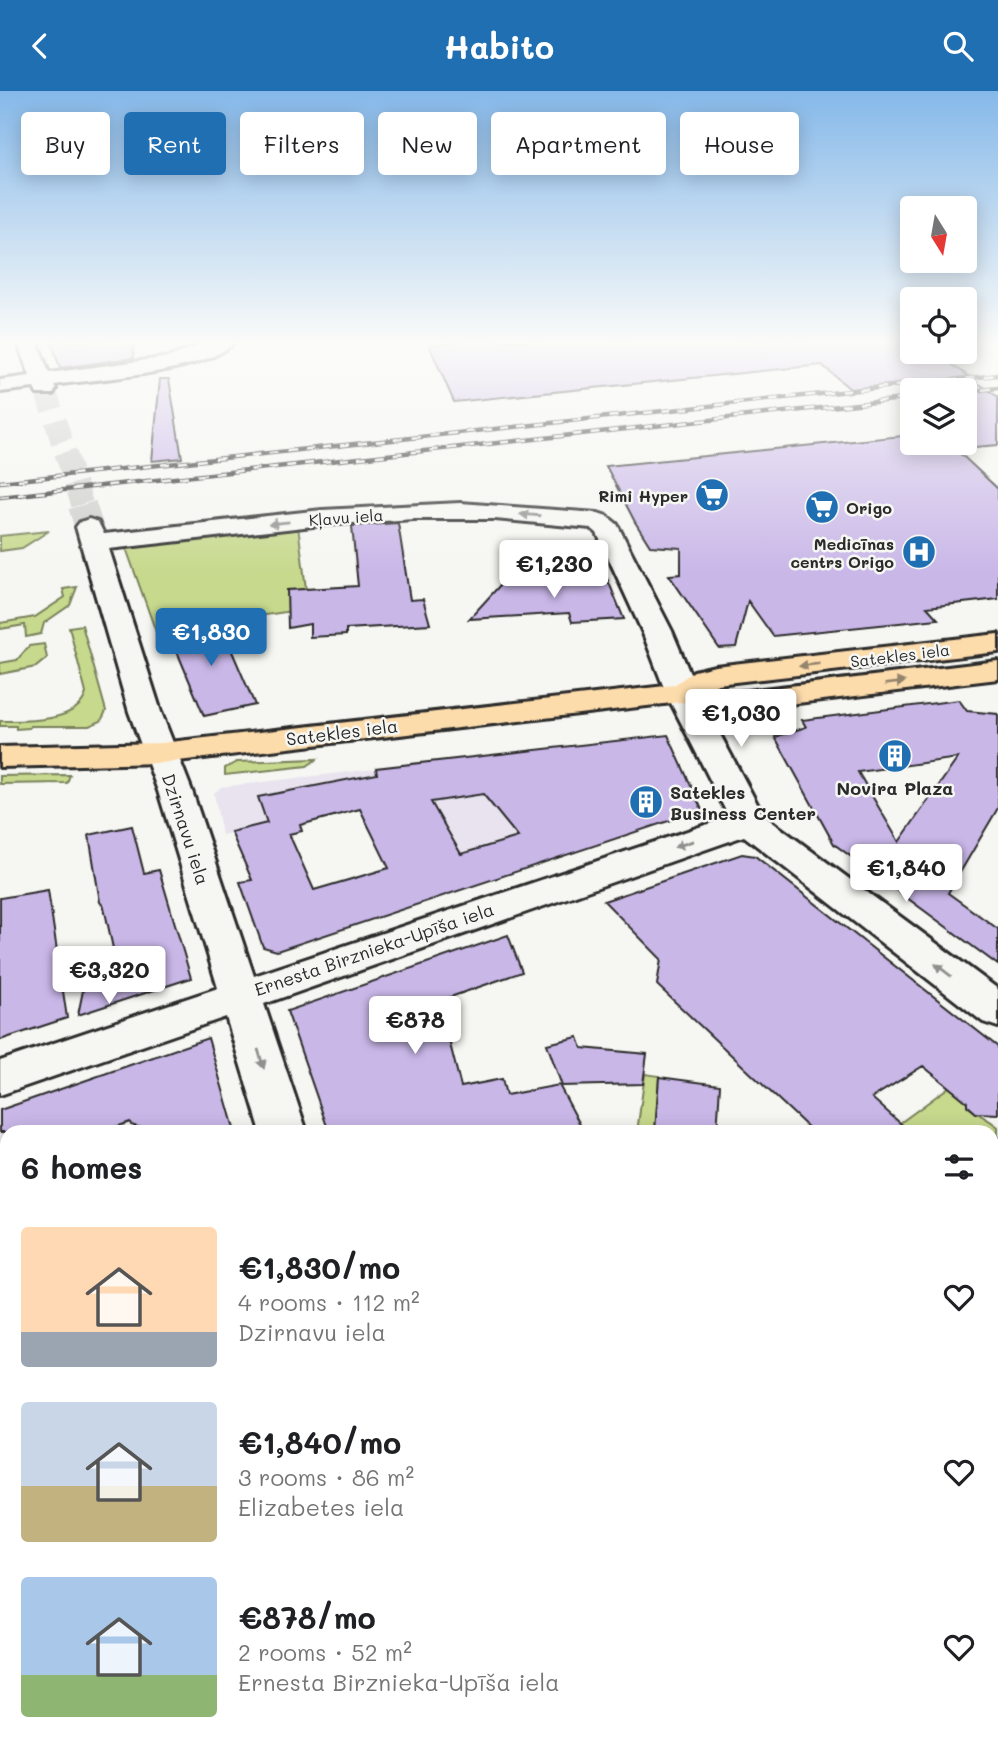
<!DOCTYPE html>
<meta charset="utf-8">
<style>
body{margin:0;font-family:Mali,sans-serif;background:#f6f6f6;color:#202124;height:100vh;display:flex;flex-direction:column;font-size:26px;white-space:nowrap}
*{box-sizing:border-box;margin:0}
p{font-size:23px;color:#757577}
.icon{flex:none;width:38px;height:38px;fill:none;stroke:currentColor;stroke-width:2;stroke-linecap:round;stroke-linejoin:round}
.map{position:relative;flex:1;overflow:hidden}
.side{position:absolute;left:0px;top:1034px;width:999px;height:625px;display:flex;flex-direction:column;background:#fff;border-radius:21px 21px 0 0;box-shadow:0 4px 18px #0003}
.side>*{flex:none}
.guide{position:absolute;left:21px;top:21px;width:957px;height:63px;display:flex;gap:14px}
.needle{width:46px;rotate:169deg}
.tools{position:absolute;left:900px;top:105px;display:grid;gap:14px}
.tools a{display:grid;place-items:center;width:77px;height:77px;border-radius:7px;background:#fff;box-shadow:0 4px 18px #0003;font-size:35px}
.price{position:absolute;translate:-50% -60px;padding:0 16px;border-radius:7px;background:#fff;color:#222;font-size:23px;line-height:46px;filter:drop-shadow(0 2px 4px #0008)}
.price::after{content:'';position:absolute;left:50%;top:42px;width:21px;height:16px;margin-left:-10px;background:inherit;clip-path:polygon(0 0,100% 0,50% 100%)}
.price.selected{background:#1f6fb2;color:#fff}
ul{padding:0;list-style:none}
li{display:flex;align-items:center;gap:21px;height:175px;padding:0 21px}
li span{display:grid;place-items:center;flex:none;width:196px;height:140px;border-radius:7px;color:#555}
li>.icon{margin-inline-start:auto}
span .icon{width:84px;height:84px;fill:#fffc;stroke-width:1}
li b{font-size:30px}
h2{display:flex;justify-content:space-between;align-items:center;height:84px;padding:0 21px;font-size:30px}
.chip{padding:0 24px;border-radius:7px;background:#fff;box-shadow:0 4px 18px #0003;font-size:24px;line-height:63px}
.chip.selected{background:#1f6fb2;color:#fff}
header{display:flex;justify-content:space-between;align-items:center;height:91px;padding:0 21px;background:#1f6fb2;color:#fff;font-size:32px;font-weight:800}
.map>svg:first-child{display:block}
.built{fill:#e8e3ef}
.green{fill:#c7d98d;stroke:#79825c;stroke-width:2}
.building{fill:#c9b7e8;stroke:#2b2b2b;stroke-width:2;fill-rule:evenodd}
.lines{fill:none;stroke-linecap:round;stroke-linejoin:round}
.minor-tunnel-far1{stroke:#cdcdca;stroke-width:22;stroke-dasharray:22 11;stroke-linecap:butt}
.minor-tunnel{stroke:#cdcdca;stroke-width:28;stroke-dasharray:28 14;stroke-linecap:butt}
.minor-casing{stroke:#2b2b2b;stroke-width:6}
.major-casing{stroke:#2b2b2b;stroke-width:6}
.highway-casing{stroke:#2b2b2b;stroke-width:6}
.minor{fill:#f6f6f2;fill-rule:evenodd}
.major{fill:#fddcac;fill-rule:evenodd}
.highway{fill:#fddcac;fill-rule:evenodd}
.rail-casing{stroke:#2b2b2b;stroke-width:4.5}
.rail{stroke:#f6f6f2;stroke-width:2.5;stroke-dasharray:9;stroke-linecap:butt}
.oneway{fill:#90908e}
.oneway2{fill:#94846c}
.labels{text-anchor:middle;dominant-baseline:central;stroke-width:5;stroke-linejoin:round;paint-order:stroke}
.far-poi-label{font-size:16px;font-weight:bold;fill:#2b2b2b;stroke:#f6f6f2;text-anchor:end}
.far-street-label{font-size:16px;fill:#2b2b2b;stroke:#f6f6f2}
.street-label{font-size:18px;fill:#2b2b2b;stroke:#f6f6f2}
.poi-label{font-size:18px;font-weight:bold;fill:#2b2b2b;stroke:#f6f6f2}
</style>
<header><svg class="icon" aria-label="back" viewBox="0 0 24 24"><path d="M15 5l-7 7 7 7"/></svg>Habito<svg class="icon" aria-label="search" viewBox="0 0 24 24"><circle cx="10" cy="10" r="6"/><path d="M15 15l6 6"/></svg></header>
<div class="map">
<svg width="998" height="1658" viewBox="0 0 998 1658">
<rect width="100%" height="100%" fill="#f6f6f2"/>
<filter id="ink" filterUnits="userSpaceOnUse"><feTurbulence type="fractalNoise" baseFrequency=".0143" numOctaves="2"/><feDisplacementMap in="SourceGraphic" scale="14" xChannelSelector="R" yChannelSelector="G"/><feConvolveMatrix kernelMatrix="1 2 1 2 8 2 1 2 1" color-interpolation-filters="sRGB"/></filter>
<g filter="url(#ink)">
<path class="built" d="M668,644L702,719L441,804L382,704L222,744L214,702L221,696Z
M105,988L118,1041H7V1652H271L273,1658H0V1023Z"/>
<path class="green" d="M298,435L306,498L318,516L156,541L126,457L158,451Z
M49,440L22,457L0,460V445Z
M77,496L70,514L44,532L41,543L26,546L25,534L0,538V532L35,526L65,506L63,498Z
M82,534L106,620L101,630L89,635H31L29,637L16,638V635H0V630C23,630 79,632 86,602L69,536Z
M44,553L47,567L36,576L0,583V572L17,569L29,555Z
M317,668L307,675L225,684V677L237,671Z
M70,684L67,692L0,693V685Z
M645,983L659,985L655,1041H637Z
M949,996L967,1010V1015C977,1023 987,1027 998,1036V1052L992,1059V1041H910L900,1032Z"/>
<path class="building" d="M51,250H133L134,267L60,277Z
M464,250H912V261H934L998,306V354L964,357V286L850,298L822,274L454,311L429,254Z
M160,288H169L182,367L152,370Z
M912,344V354L949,352L998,398V508L927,516L938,528L773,545L748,510L736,556L719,557L669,484L681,483V457L650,455L635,431L606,375Z
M398,432L410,509L423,508L430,533L346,538V544L310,546V533L288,537L287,499L358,495L352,435Z
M607,487L624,528L572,531L569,522L469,528L501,493Z
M219,530L255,614L204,625L168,539Z
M959,609L967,620L998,623V717L948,802L998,838V874L834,753L775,646L806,636L802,629ZM958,667L899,751L858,681Z
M668,644L702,719L277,860L263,856L240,791L252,789L231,741L267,732L258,706L377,683L376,677ZM483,703L518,746L461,763L431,711ZM360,718L389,777L314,799L289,743L302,740L300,734Z
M132,735L144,782L159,779L191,887L78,924L89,870L114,862L104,816L100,811L89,744Z
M742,763L755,765L998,956V1023L976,1022L967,1014V1011L923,975L872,1007L910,1041H813L657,894L661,868L604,810Z
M48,799L67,927L0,949V807Z
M508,844L522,881L439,910L461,996L502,988L506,1004L559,994L584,1041H329L287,920Z
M578,946L582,957L647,963L643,993L562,995L547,953Z
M208,947L235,1041H154L131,1034L130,1031L102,1041H0V1019Z
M659,986L720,994L717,1041H655Z"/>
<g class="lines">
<path class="minor-tunnel-far1" d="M45,298L83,416"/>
<path class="minor-tunnel" d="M82,414L89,436"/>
<g class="minor-casing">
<path id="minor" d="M17,250H37L49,282L170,266L209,250H235C209,282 96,288 54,294L56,298L53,303H37L34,297L0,301V289L30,285Z
M460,412L598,422L607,425L617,433L672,540L698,602L763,724L998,898V936L983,931L744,745L264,913L307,1041H261L226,926L0,1004V970L218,897L158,700L129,621L76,436L80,431L89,428L98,431L104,443L322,419ZM414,428H495L591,437L597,442L642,540L666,602L729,726L254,885L192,700L161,621L109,458L322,434Z
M444,1652H510L512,1658H446Z"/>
</g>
<g class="major-casing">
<path id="major" d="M998,1418V1486L992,1488V1420Z
M869,1652H935L932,1658H866Z"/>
</g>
<g class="highway-casing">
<path id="highway" d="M998,543V561L718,593L707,599L730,602L998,570V588L730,620L711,619L681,611L161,672L0,676V656L161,652L674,594L694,580L715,575Z"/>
</g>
<use href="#minor" class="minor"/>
<use href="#major" class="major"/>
<use href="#highway" class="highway"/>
<g class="rail-casing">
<path id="rail" d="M964,301L998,297
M0,391L998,284
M0,406L912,307"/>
</g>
<use href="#rail" class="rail"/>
</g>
<defs><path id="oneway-solid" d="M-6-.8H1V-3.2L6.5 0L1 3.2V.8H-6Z" transform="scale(1.75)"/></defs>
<g class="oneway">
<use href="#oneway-solid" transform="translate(530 424) rotate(-176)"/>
<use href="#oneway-solid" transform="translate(279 432) rotate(174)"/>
<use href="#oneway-solid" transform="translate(684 753) rotate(161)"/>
<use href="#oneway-solid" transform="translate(943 879) rotate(-143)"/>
<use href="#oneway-solid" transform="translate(261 968) rotate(73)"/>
</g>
<g class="oneway2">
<use href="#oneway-solid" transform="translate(809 574) rotate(173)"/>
<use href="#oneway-solid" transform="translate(895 592) rotate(-7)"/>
</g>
</g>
<linearGradient id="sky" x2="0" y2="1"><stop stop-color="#85b8e9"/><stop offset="0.52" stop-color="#fbfbf9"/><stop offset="1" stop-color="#fbfbf9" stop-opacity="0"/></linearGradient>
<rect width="998" height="482" fill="url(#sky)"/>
<defs>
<g id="supermarket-disc" transform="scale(1.75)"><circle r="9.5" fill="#1f6fb2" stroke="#f6f6f2"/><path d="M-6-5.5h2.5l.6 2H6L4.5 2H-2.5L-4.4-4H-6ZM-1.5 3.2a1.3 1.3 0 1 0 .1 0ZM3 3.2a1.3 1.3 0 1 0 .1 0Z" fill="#fff"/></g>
<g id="hospital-disc" transform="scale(1.75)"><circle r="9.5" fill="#1f6fb2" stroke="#f6f6f2"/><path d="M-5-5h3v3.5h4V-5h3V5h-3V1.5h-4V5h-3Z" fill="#fff"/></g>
<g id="building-disc" transform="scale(1.75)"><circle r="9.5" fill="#1f6fb2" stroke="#f6f6f2"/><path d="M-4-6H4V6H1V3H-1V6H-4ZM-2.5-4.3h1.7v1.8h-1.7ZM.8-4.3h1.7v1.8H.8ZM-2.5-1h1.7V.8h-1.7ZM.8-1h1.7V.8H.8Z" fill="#fff"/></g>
</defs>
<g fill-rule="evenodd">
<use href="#supermarket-disc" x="712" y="404"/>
<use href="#supermarket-disc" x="822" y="416"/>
<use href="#hospital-disc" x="919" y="461"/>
<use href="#building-disc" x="895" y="665"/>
<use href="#building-disc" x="646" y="711"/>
</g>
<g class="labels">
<g class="far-poi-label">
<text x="688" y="404">Rimi Hyper</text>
<text x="846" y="416" text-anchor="start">Origo</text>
<text x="894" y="452">Medicīnas<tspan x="894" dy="18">centrs Origo</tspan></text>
</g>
<g class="far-street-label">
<text transform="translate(346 426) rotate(-4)">Kļavu iela</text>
<text transform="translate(900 564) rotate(-7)">Satekles iela</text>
</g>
<g class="street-label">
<text transform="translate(342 641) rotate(-7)">Satekles iela</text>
<text transform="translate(186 738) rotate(72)">Dzirnavu iela</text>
<text transform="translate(374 858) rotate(-19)">Ernesta Birznieka-Upīša iela</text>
</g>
<g class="poi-label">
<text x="895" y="697">Novira Plaza</text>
<text x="670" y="701" text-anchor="start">Satekles<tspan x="670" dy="21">Business Center</tspan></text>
</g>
</g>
</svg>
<div class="tools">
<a><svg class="needle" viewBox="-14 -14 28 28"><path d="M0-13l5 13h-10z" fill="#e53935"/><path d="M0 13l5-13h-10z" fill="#757577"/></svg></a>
<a><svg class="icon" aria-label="locate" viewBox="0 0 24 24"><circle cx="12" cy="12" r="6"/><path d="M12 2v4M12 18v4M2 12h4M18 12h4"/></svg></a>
<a><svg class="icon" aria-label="layers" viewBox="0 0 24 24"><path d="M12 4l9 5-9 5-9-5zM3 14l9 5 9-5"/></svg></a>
</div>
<b class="price" style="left:554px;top:509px">€1,230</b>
<b class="price selected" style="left:211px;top:577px">€1,830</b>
<b class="price" style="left:741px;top:658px">€1,030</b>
<b class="price" style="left:906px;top:813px">€1,840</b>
<b class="price" style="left:109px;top:915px">€3,320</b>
<b class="price" style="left:415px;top:965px">€878</b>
<div class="guide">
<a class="chip">Buy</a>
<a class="chip selected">Rent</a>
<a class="chip">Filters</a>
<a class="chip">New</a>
<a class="chip">Apartment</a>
<a class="chip">House</a>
</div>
<section class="side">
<h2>6 homes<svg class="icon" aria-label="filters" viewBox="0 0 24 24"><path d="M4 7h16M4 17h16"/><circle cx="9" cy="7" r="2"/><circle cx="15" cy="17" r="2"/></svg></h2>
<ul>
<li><span style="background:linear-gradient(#ffd9b3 75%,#9aa5b1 0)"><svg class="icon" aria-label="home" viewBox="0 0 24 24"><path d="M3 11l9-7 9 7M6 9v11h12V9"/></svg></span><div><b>€1,830/mo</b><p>4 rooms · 112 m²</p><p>Dzirnavu iela</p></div><svg class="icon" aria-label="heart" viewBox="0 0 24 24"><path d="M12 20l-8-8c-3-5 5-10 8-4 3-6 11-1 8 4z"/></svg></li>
<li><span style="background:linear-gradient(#c9d6e8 60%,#c2b280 0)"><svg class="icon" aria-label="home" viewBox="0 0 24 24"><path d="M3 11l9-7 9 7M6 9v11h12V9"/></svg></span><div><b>€1,840/mo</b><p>3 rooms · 86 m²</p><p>Elizabetes iela</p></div><svg class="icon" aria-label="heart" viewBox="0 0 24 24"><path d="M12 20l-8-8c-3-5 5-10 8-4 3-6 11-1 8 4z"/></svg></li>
<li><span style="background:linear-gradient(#a9c7e8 70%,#8fb573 0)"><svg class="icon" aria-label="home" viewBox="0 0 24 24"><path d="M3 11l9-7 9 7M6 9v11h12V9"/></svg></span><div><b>€878/mo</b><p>2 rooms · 52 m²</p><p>Ernesta Birznieka-Upīša iela</p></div><svg class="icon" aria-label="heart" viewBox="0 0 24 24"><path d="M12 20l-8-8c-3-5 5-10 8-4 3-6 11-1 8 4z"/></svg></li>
</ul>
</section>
</div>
